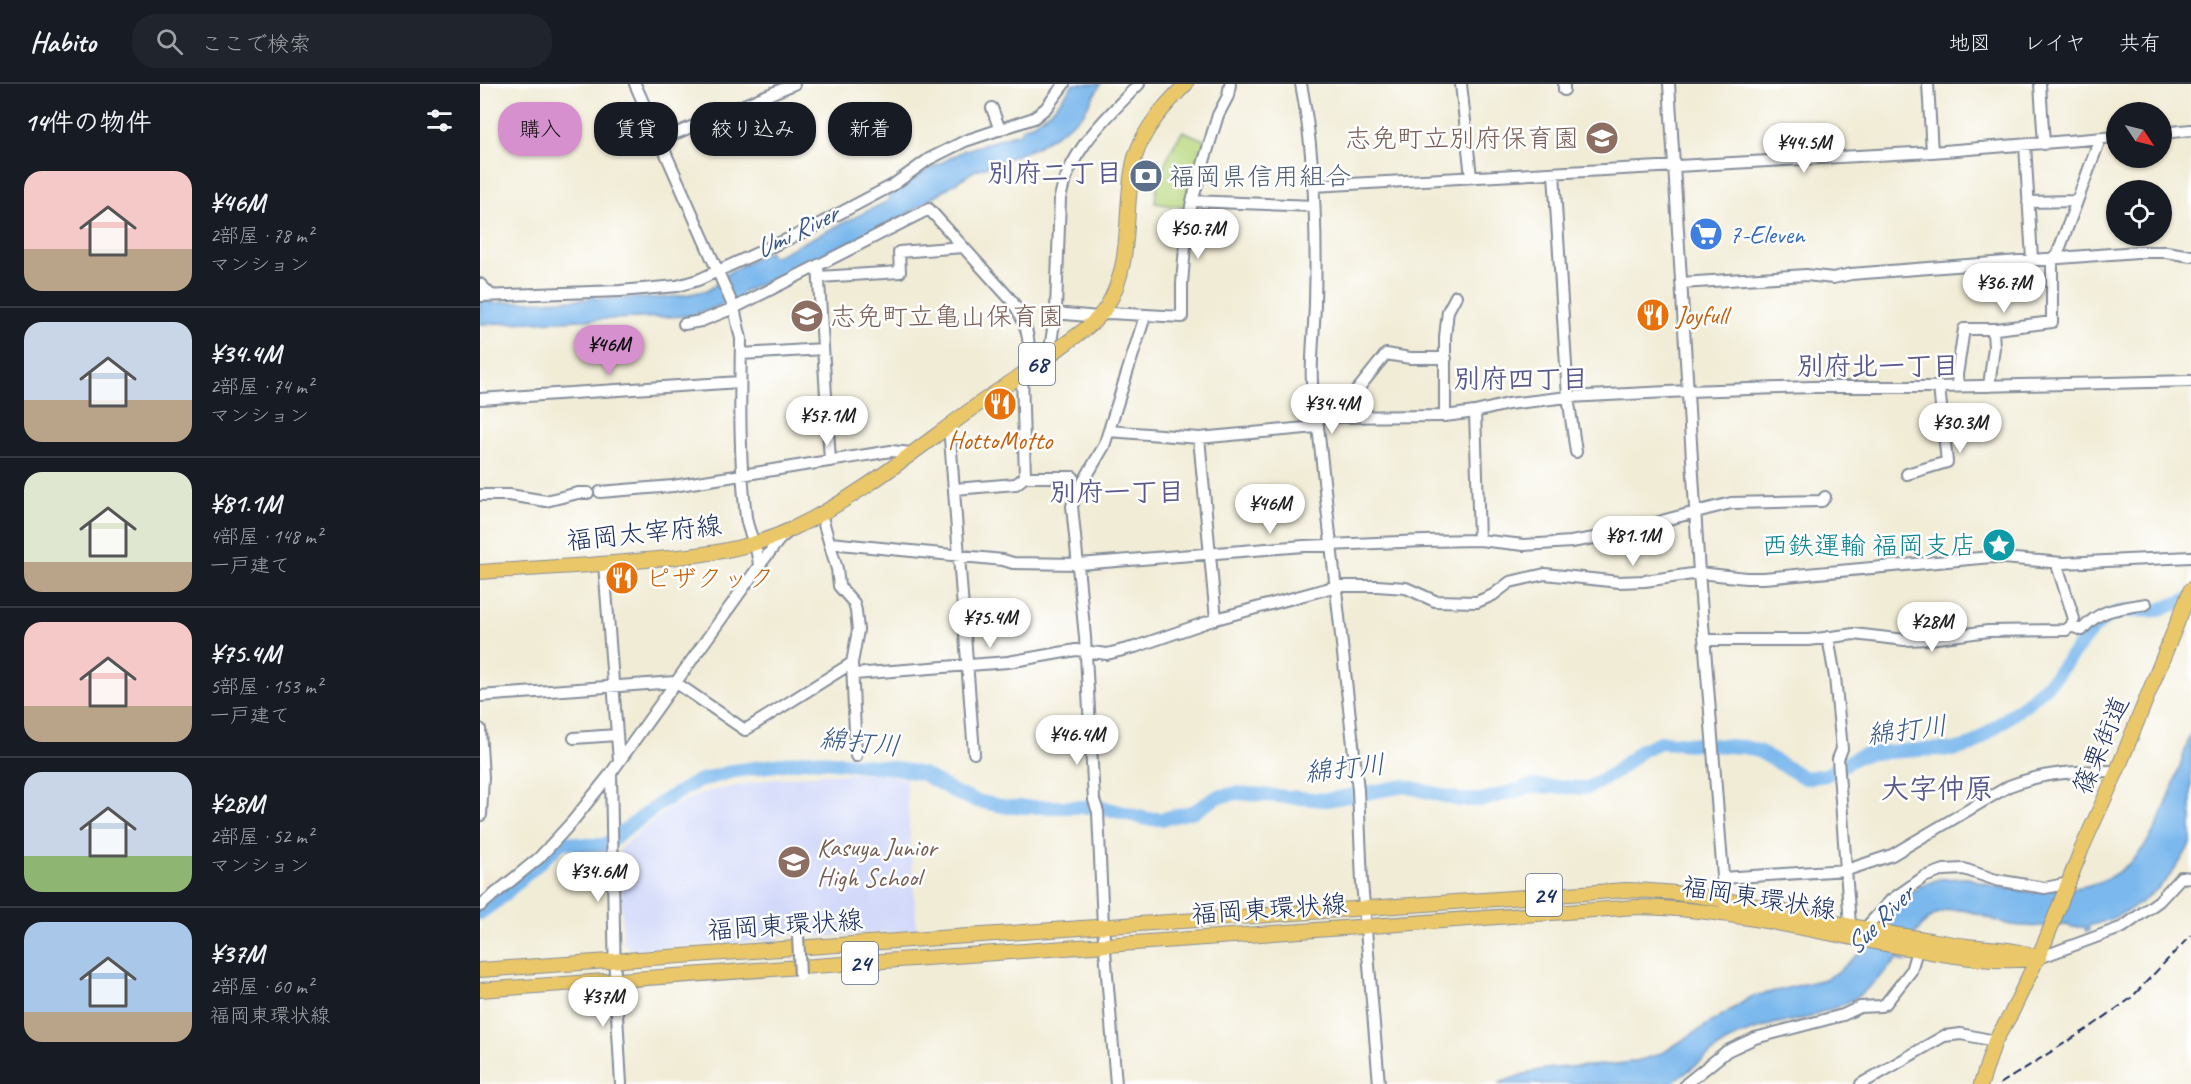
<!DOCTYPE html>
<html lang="ja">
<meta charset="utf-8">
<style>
body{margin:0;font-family:Caveat,"Klee One",sans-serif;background:#20242c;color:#f1f3f6;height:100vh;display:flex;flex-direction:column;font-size:22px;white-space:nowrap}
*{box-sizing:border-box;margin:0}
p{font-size:20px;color:#9ea1a6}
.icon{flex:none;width:33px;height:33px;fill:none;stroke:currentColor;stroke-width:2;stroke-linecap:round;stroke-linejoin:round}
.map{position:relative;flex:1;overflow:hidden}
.details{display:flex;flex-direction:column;background:#171b24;width:480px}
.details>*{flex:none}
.top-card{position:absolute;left:18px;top:18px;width:570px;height:54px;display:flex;gap:12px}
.needle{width:39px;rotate:125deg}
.controls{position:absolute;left:1626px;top:18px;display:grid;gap:12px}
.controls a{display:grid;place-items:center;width:66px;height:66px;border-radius:50%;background:#171b24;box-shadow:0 2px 4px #0004;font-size:30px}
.price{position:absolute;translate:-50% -51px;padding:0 14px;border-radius:21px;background:#fff;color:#222;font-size:20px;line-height:39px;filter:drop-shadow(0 2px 3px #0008)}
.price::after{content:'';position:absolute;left:50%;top:36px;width:18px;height:14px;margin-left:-9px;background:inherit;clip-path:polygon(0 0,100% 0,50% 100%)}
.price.selected{background:#d690ce;color:#111}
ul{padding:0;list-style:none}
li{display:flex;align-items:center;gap:18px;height:150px;padding:0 24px}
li+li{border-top:2px solid #363941}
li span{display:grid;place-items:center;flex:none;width:168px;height:120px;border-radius:18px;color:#555}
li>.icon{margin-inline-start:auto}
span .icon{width:72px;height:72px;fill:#fffc;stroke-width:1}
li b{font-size:26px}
h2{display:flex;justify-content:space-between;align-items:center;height:72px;padding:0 24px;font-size:26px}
.tag{padding:0 21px;border-radius:24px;background:#171b24;box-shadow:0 2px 4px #0004;font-size:21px;line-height:54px}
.tag.selected{background:#d690ce;color:#111}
header{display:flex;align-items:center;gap:36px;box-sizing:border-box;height:84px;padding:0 30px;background:#171b24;border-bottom:2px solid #363941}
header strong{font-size:28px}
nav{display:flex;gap:33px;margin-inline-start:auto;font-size:21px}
.search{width:420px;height:54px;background:#20242c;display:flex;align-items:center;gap:15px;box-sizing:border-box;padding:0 21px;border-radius:24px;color:#9ea1a6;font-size:22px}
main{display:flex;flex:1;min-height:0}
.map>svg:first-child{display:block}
.built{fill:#d2d9f9}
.green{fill:#b8d77e;stroke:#6a836e;stroke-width:1.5}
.water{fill:#7ab8ed;stroke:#4a74a6;stroke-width:1.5}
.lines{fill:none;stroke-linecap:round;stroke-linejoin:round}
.river{stroke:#7ab8ed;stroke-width:14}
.minor-casing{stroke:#868e9a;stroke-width:14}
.major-casing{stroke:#868e9a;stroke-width:16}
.minor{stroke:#fff;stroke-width:10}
.major{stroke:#eac769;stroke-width:14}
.rail{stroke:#1b2f5e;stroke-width:2;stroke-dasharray:9 4.5;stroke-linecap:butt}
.minor-bridge-casing{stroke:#868e9a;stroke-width:14;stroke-linecap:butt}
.minor-bridge{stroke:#fff;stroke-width:10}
.labels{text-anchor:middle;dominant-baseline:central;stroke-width:5;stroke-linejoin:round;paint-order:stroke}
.shield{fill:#fff;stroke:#5f6d8e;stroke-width:1.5}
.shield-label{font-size:24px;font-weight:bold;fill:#1b2f5e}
.education-label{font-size:26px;fill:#785e54;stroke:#fff;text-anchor:start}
.service-label{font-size:26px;fill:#4e5e75;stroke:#fff;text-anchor:start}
.shop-label{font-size:26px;fill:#366cbe;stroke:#fff;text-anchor:start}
.food-label{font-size:26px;fill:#c56008;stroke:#fff;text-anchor:start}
.street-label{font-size:26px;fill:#1b2f5e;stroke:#fff}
.culture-label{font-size:26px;fill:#0d838f;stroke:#fff;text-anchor:end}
.neighbourhood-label{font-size:27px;font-weight:bold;fill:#595a8b;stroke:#fff}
.water-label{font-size:27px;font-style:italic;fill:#385889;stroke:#fff}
.quarter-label{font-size:28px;font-weight:bold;fill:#595a8b;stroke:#fff}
</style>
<header>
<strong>Habito</strong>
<div class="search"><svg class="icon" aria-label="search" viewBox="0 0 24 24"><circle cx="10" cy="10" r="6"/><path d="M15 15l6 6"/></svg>ここで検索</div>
<nav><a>地図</a><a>レイヤ</a><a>共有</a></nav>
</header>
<main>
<section class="details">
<h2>14件の物件<svg class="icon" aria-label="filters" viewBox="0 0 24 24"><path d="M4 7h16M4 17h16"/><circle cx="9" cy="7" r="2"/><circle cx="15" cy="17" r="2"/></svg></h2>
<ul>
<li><span style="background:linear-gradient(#f6c9c9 65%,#b9a48a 0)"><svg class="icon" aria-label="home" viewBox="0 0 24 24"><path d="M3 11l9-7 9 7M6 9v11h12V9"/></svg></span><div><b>¥46M</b><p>2部屋 · 78 m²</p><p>マンション</p></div></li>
<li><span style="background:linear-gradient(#c9d6e8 65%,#b9a48a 0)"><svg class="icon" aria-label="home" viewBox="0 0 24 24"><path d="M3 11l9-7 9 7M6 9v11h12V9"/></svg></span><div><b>¥34.4M</b><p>2部屋 · 74 m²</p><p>マンション</p></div></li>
<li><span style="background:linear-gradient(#dfe7d0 75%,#b9a48a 0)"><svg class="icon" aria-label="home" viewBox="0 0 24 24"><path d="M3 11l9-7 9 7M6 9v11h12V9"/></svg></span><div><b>¥81.1M</b><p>4部屋 · 148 m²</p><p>一戸建て</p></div></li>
<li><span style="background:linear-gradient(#f6c9c9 70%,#b9a48a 0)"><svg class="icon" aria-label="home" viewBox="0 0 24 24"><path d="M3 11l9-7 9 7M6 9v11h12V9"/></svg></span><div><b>¥75.4M</b><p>5部屋 · 153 m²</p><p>一戸建て</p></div></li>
<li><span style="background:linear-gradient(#c9d6e8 70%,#8fb573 0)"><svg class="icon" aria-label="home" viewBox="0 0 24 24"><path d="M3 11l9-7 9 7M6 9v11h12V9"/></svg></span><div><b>¥28M</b><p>2部屋 · 52 m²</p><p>マンション</p></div></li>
<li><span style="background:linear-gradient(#a9c7e8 75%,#b9a48a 0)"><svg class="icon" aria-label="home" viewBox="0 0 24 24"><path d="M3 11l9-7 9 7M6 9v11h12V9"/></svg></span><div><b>¥37M</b><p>2部屋 · 60 m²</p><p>福岡東環状線</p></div></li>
</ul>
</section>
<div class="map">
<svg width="1711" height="1000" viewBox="0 0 1711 1000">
<rect width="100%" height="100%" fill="#fff"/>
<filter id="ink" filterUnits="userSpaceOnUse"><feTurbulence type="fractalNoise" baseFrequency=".0167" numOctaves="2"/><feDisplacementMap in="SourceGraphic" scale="12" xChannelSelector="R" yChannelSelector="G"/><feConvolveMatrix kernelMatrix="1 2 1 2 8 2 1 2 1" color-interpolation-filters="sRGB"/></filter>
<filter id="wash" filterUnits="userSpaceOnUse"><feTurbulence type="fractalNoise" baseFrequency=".008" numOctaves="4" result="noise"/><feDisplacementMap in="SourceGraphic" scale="24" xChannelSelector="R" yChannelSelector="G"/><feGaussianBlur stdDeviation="1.35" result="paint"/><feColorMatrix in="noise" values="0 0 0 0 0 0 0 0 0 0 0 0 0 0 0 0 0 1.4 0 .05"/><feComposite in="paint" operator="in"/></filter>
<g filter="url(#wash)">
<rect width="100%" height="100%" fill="#f1ecd6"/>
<path class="built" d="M340,690H387L410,691L426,696L437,846L339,853V849L299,851L298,856L152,866L143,859L140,764L156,751L187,726L210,714L231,707L287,696Z"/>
<path class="green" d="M703,47L726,57L717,80L707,124L675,119C676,94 689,67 703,47Z"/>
<path class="water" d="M593,0H621L603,30L583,46L555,64L494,87L427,130L317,184L262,208L259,215L209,232L0,240V217L5,216L9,219L110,215V211H113L115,215C150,213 190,217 223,207L225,208L233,203L248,189L289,167L291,172H296L408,117L409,112L434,94L483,67L542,48V44C564,37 581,18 593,0Z
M1711,649V758C1691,801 1654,831 1608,842L1609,847L1606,848L1605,843H1591L1587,841C1568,842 1551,844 1532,841C1509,837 1483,818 1459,829C1442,836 1430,858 1418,873L1428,878L1416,876C1400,893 1383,912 1362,921C1352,926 1339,926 1331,933L1293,940L1260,951L1245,959L1191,1000H1017C1032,994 1050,987 1066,985C1106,980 1146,985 1184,968L1271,913L1345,895L1358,888L1382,867L1402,839L1428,810L1441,802L1459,795L1488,794L1513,802L1556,809L1557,805C1668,813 1681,735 1711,649Z"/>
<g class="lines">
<path class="river" d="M0,829L18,816L83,757L103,761H125L182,718L218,697L254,687L331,676L415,684L443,690L478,710L497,717L527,723H621L667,735H682L715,727L737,713L757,709L846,716L925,702L980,716H1002L1052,702L1108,704L1133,690L1162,666L1180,658L1264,663L1278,667L1325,694L1346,691L1377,673L1392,669L1453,665L1473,666L1492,661L1552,615L1573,595L1611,547L1625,534L1642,527L1679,526L1711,514"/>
</g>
</g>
<g filter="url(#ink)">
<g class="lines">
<g class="minor-casing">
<path id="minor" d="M155,0L254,224L261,255C260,314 259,374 266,433C268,450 278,461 279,482
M821,0C835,71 837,146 835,219C834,258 827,295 837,333L878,706L882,798L899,1000
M981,0L991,93
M1084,0V6
M1189,0L1219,489L1246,830
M1448,0L1452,68
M1560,0L1564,60
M512,24L520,46
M1682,49L1711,46
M180,56L314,0
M1545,61L1552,175
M1074,89L1088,313L1096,368
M833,102L1452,68L1636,53
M712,117L834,122
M1548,118L1597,117
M1576,174L1620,55
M338,181L350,377
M339,193L420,188L419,168L483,163
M1201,199L1326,191L1353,194L1371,190L1657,168H1686L1711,172
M0,200L12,212
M0,212L140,207L197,202L218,196L330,145L413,101L449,75L485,57L554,34L566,24L584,0
M575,229L618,233L629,229L702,233V200L706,150L712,117L738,31L748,12L750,0
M204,240L221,237L254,224L449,125L532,217C540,229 546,240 548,254C550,265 547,274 551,284
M261,270L343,265
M569,272L576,225L580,114C589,67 627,33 659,0
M542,291L545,393
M1478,302L1477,291L1484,245H1516
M1509,302L1514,263L1513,248L1516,245L1572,238V174
M0,315L260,298
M995,328L999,456
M871,332L874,310L906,270L930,274H966
M965,332V253L968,227L976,212
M837,333L965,332L995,328L1028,320L1088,313L1208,307L1333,303H1459L1711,297
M469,341L494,669
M629,347L719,354L836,343
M719,354L736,535
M1427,390L1467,378L1459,303
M475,405L536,400L545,393H593
M120,408L193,402L411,367L432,369
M0,411H29L66,417L98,409H108
M341,430L357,485L359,502L374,519L376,527L378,546L372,579L376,672
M350,459L523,476L533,479L599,480L824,462L944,457L999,456L1044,461L1091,458L1155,447L1185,436L1251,419L1342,417L1345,413
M124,480L139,677
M1591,542L1602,546C1620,524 1639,525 1666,520
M1348,553L1355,593L1362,665L1358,675L1370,841L1373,848
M1225,556H1329L1374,550L1425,556L1450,555L1508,547L1586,546L1591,542L1594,535L1578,484L1579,479
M374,590L528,578L596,566L627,570L655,563L736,535L857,502H897L926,504L955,517L997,518L1013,511L1030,498L1065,490L1139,498L1165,497L1219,489L1266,494H1284L1511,473L1583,479L1711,473
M0,612L195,598L265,646L372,579
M0,645L3,693L1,731
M94,654L137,651
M131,689L135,896L141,1000
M1242,794L1367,786L1412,771L1529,702C1564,688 1599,687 1637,687
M0,822L59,774L92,738L131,689L279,482L299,456L307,449
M1381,849L1411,816L1444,793L1464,786L1484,785L1516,796L1565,804L1589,799
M1559,874L1643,843L1679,817L1701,793L1711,794
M636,1000L623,842L618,728L614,716L605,553L592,422L598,407L624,362L665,232
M1206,1000L1247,967L1275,954L1363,931L1380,923L1401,922L1406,919L1431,887L1437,866
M1381,1000L1464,952L1481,950L1515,957"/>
</g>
<g class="major-casing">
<path id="major" d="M0,488C55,484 111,482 166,476C217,472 267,467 314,444C383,411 441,361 503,317C531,298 558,280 585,260C600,249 617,238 627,222C655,176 642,122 655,73C664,44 685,21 706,0
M0,886L1146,806C1240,807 1333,837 1425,852C1445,855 1466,859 1487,862C1513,865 1535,864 1559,874
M0,906L1156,823C1246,824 1334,848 1422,863C1467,871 1514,881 1559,874
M1501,1000L1515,957L1531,930L1565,858L1602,764L1637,687L1711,505"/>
</g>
<use href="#minor" class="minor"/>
<use href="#major" class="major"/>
<path class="rail" d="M1520,1000L1612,942L1650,915L1711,851"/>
<g class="minor-bridge-casing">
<path id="minor-bridge" d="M318,852L320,891"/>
</g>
<use href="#minor-bridge" class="minor-bridge"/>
</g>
</g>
<defs>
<g id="school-disc" transform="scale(1.725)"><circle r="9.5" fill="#8d6e63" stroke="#fff"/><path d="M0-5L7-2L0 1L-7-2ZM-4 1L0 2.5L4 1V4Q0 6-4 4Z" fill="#fff"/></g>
<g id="bank-disc" transform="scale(1.725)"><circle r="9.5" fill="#5c6f8a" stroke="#fff"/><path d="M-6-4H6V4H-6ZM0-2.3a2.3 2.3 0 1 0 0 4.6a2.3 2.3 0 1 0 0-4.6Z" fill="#fff"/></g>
<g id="supermarket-disc" transform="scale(1.725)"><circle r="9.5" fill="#3f7fe0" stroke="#fff"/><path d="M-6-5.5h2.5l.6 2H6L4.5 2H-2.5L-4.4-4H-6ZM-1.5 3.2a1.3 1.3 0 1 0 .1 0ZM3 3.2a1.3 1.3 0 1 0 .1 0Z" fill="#fff"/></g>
<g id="restaurant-disc" transform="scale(1.725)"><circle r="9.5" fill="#e8710a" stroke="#fff"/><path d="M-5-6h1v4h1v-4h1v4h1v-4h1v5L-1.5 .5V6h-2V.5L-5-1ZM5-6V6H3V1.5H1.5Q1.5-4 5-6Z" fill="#fff"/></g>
<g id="sight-disc" transform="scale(1.725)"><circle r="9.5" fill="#0f9aa8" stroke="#fff"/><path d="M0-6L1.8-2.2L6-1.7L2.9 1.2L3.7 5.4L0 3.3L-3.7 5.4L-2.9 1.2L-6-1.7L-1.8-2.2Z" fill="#fff"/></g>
</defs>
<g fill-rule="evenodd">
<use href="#school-disc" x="1122" y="54"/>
<use href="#bank-disc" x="666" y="92"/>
<use href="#supermarket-disc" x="1226" y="150"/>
<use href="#restaurant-disc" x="1173" y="231"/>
<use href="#school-disc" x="327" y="232"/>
<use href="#restaurant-disc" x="520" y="320"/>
<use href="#sight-disc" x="1519" y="461"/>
<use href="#restaurant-disc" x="142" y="494"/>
<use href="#school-disc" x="314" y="778"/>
</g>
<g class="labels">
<g class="shield">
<rect x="539" y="259" width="36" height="42" rx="4.5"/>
<rect x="1046" y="790" width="36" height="42" rx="4.5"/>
<rect x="362" y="858" width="36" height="42" rx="4.5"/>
</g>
<g class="shield-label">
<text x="557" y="280">68</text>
<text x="1064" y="811">24</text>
<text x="380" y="879">24</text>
</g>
<g class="education-label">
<text x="1099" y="54" text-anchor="end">志免町立別府保育園</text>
<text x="350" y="232">志免町立亀山保育園</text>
<text x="337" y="763">Kasuya Junior<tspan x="337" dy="30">High School</tspan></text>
</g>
<g class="service-label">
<text x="689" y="92">福岡県信用組合</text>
</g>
<g class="shop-label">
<text x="1249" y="150">7-Eleven</text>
</g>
<g class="food-label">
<text x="1196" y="231">Joyfull</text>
<text x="520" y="356" text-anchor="middle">HottoMotto</text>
<text x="165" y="494">ピザクック</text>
</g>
<g class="street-label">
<text transform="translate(164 449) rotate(-6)">福岡太宰府線</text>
<text transform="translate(1621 661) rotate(-67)">篠栗街道</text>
<text transform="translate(1279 814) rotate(9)">福岡東環状線</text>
<text transform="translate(789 825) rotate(-4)">福岡東環状線</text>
<text transform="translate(305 841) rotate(-4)">福岡東環状線</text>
</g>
<g class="culture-label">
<text x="1496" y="461">西鉄運輸 福岡支店</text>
</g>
<g class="neighbourhood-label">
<text x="575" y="89">別府二丁目</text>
<text x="1398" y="282">別府北一丁目</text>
<text x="1041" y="295">別府四丁目</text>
<text x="637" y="408">別府一丁目</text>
</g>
<g class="water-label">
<text transform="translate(316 147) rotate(-26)">Umi River</text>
<text transform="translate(1427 646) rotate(-7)">綿打川</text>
<text transform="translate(380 658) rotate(6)">綿打川</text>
<text transform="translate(865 684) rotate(-6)">綿打川</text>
<text transform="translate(1399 836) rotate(-45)">Sue River</text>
</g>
<g class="quarter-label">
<text x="1457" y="704">大字仲原</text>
</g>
</g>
</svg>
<div class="controls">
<a><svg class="needle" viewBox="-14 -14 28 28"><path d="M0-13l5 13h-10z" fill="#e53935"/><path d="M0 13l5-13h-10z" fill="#9ea1a6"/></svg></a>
<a><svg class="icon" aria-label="locate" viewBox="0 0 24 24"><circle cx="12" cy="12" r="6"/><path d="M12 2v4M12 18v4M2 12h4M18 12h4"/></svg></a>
</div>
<b class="price" style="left:1324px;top:90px">¥44.5M</b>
<b class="price" style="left:718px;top:176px">¥50.7M</b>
<b class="price" style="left:1524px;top:230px">¥36.7M</b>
<b class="price selected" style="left:129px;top:292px">¥46M</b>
<b class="price" style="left:852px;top:351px">¥34.4M</b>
<b class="price" style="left:347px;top:363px">¥57.1M</b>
<b class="price" style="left:1480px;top:370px">¥30.3M</b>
<b class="price" style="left:790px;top:451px">¥46M</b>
<b class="price" style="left:1153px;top:483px">¥81.1M</b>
<b class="price" style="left:510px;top:565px">¥75.4M</b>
<b class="price" style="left:1452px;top:569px">¥28M</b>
<b class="price" style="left:597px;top:682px">¥46.4M</b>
<b class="price" style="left:118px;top:819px">¥34.6M</b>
<b class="price" style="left:123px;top:944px">¥37M</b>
<div class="top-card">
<a class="tag selected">購入</a>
<a class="tag">賃貸</a>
<a class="tag">絞り込み</a>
<a class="tag">新着</a>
</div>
</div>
</main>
